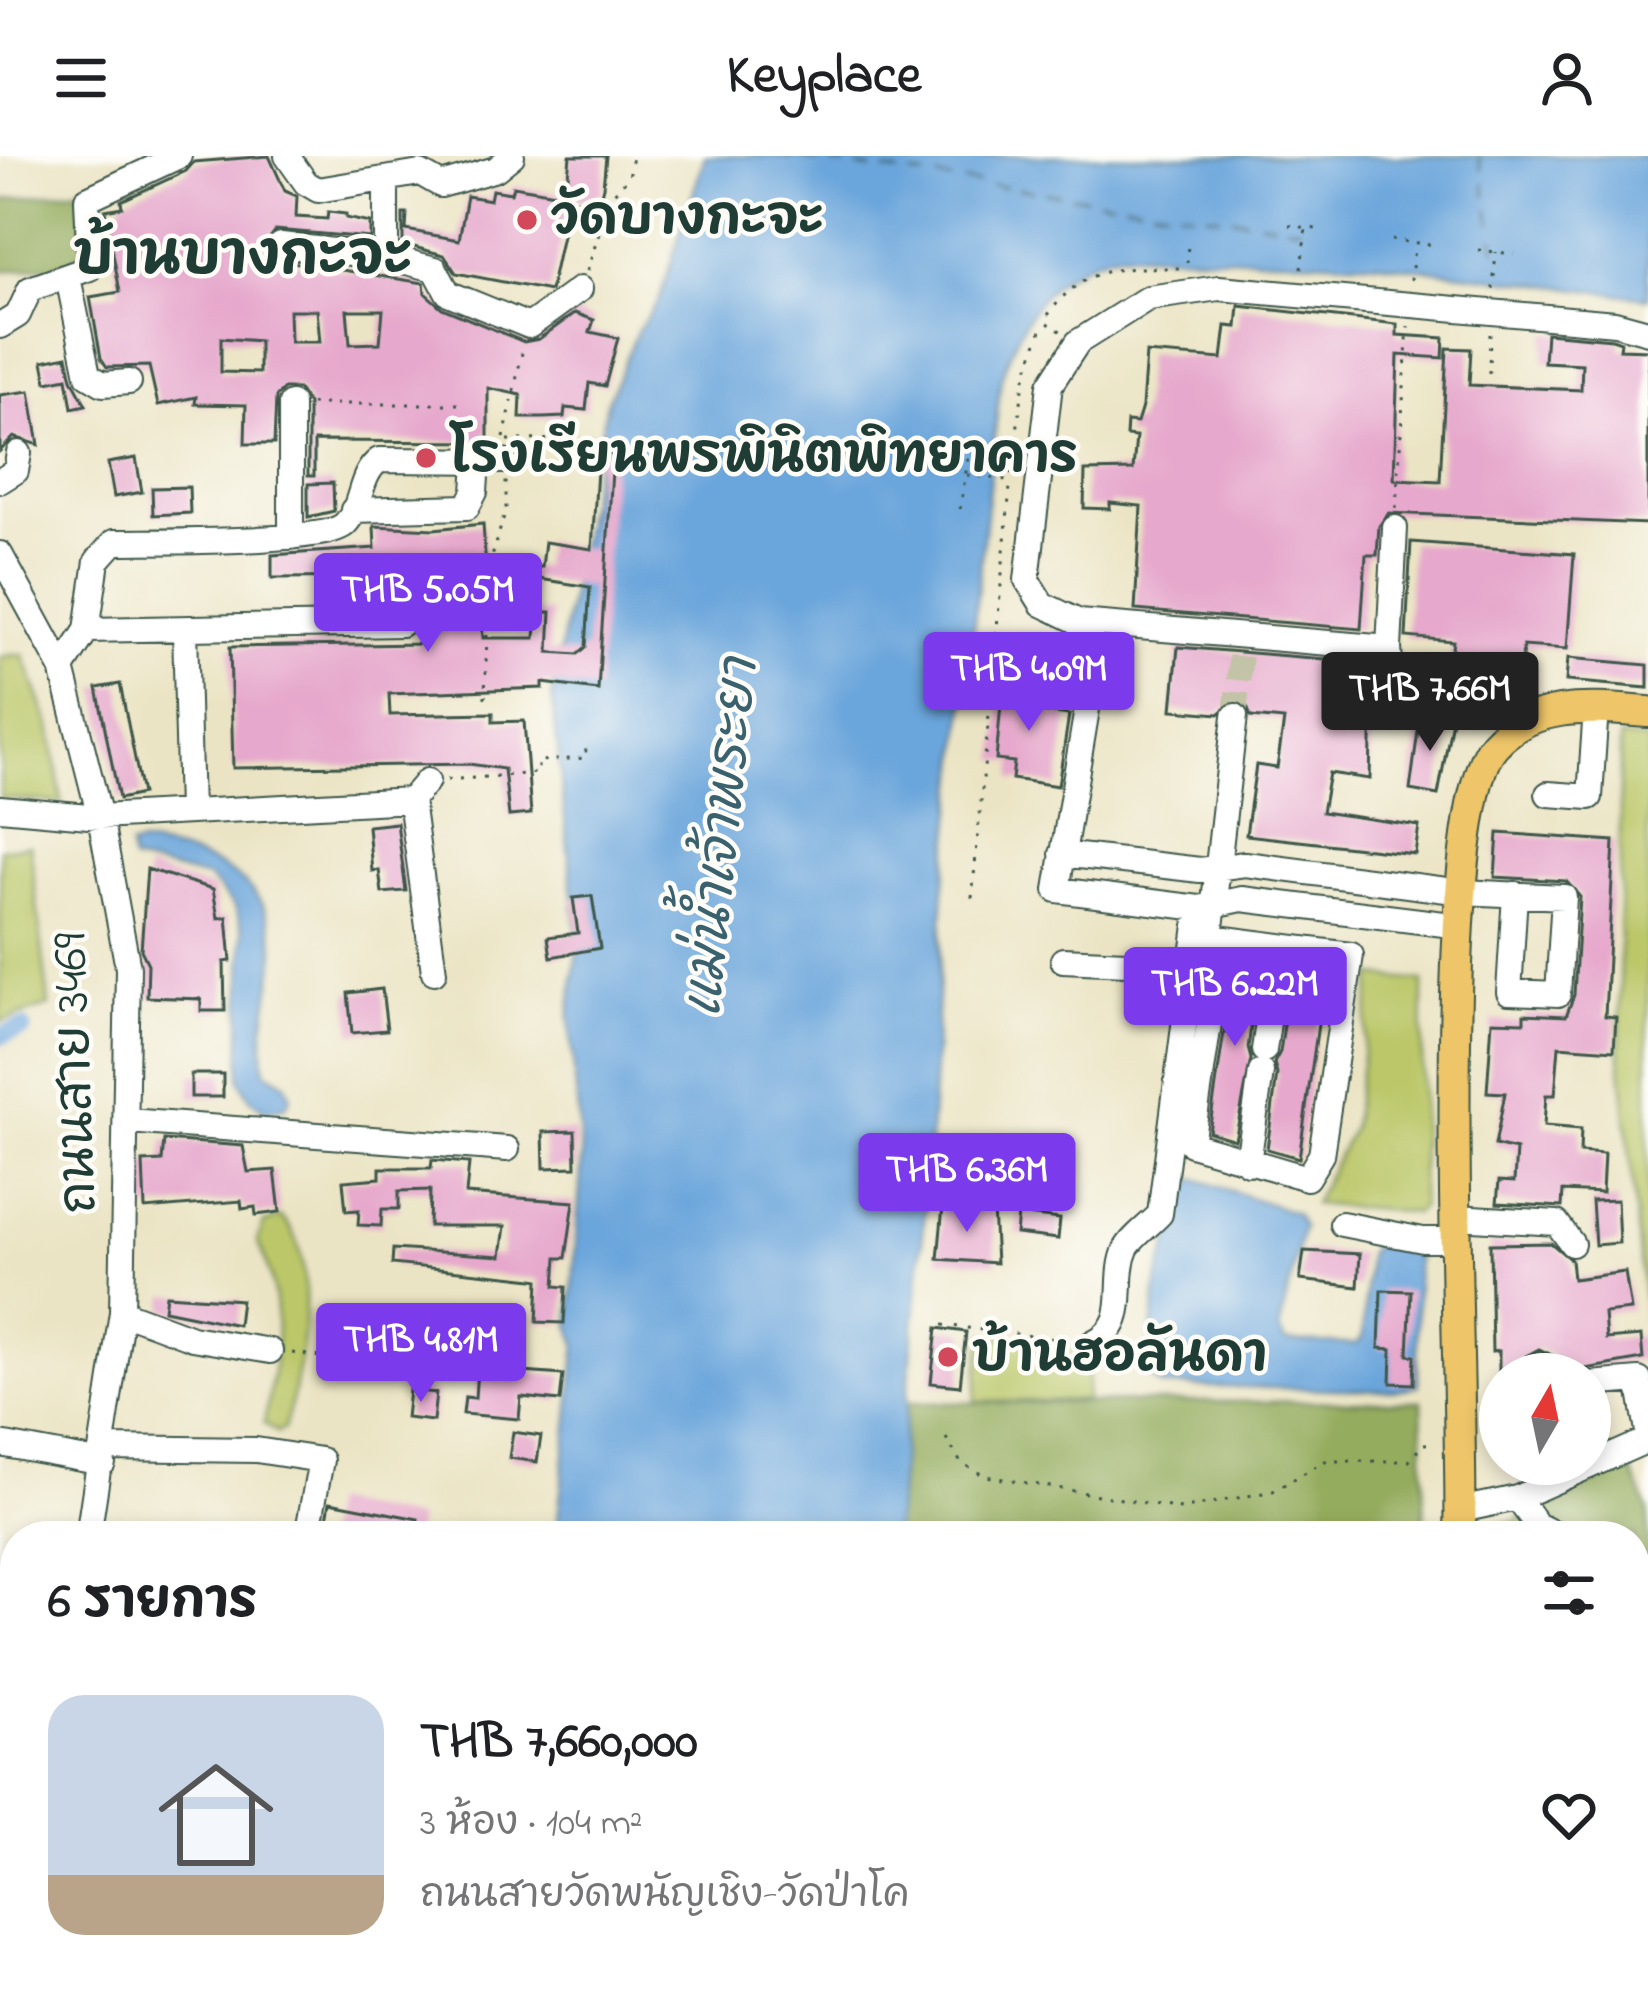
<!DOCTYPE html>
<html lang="th">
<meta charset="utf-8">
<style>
body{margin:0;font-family:"Indie Flower","Playpen Sans Thai",sans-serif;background:#f6f6f6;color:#202124;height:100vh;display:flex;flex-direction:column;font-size:45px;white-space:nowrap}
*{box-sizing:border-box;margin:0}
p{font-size:39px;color:#757577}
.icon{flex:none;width:66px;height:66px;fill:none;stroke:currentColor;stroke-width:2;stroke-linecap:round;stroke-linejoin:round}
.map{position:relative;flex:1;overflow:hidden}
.drawer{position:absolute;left:0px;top:1365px;width:1650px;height:471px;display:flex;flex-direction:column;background:#fff;border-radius:48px 48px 0 0;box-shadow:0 6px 18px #0003}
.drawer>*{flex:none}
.needle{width:78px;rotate:9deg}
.tools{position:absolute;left:1479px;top:1197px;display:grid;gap:24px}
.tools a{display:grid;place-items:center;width:132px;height:132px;border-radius:50%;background:#fff;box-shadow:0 6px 18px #0003;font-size:60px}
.price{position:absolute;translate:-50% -102px;padding:0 27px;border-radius:12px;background:#7c3aed;color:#fff;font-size:39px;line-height:78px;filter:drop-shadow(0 3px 6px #0008)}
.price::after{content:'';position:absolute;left:50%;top:72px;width:36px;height:27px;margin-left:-18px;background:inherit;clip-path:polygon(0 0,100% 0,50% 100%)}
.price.selected{background:#222;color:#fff}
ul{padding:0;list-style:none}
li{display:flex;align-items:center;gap:36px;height:300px;padding:0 48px}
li+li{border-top:3px solid #e0e0e0}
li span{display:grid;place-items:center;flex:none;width:336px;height:240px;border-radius:36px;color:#555}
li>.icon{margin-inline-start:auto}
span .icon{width:144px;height:144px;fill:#fffc;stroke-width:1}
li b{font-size:51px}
h2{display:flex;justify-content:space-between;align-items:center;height:144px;padding:0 48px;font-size:51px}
header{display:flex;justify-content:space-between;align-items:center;height:156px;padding:0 48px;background:#fff;font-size:54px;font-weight:700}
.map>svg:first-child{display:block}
.green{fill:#bbc769;stroke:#6d824e;stroke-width:3}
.forest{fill:#94ac5d;stroke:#5a7448;stroke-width:3}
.water{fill:#6ba5db;stroke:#457188;stroke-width:3}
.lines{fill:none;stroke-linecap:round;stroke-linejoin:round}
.stream{stroke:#6ba5db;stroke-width:4.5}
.canal{stroke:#6ba5db;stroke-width:18}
.ferry{stroke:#3a616e;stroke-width:3;stroke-dasharray:15 12;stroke-linecap:butt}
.building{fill:#e6a8cc;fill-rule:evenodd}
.minor-tunnel{stroke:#c2c3a7;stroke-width:24;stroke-dasharray:24 12;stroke-linecap:butt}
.minor-casing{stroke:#3e564a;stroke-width:28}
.major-casing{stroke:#3e564a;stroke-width:34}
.path{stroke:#3e564a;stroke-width:3;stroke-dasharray:3 9;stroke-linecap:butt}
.minor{stroke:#fff;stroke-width:24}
.major{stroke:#eec569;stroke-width:30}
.poi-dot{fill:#d1495b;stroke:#fdfcf7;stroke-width:4.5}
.labels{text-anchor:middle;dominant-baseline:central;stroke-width:9;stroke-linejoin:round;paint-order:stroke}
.poi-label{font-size:51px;font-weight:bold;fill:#1f3d34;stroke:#fdfcf7;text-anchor:start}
.street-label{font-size:51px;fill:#1f3d34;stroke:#fdfcf7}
.water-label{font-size:54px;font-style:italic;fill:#3a616e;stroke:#fdfcf7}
.quarter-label{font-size:57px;font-weight:bold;fill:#1f3d34;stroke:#fdfcf7}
</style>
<header><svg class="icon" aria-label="menu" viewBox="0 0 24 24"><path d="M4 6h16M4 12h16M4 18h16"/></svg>Keyplace<svg class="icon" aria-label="person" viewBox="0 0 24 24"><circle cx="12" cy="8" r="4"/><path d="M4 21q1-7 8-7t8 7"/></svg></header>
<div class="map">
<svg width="1648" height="1835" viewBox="0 0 1648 1835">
<rect width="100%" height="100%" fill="#fdfcf7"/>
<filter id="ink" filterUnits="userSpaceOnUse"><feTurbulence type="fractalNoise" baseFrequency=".00833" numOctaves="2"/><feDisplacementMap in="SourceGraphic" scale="24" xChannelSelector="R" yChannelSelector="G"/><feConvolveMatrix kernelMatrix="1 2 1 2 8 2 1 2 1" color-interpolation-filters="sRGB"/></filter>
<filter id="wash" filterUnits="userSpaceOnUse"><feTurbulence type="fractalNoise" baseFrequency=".004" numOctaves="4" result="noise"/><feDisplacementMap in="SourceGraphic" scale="48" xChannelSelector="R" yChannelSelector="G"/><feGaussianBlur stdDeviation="2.7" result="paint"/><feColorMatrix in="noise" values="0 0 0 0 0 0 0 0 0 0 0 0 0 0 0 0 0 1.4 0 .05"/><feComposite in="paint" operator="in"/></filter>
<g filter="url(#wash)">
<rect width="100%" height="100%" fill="#ebe4c4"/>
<path class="green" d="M23,498L50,570L62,647L0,642V501Z
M1620,581L1648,585V1184L1620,900Z
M30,689L49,850L0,866V693Z
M1373,820L1423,825L1421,1050L1416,1057L1313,1048L1352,973Z
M281,1061C324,1100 300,1221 284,1273L277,1276L264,1267C277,1204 287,1145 257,1085L264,1067Z
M983,1179L1090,1193L1086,1244L975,1246Z"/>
<path class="forest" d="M79,34L85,93L65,109L0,115V44Z
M1422,1245L1425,1380H894L907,1247Z
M1630,1309L1648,1355V1632L1635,1655V1380H1480L1481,1369L1516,1365L1545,1343Z
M1648,1697V1827L1616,1821H1635V1733Z
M97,1821L125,1826L137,1821H302L307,1835H94Z
M321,1821H485L483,1835H325Z"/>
<path class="water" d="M705,0H1648V142L1377,107L1118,97C1049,113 1022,159 1001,223L944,736L927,1035L894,1380H556L577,1188L570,1169L582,1001L569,861L578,788L552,538L607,247L638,174L659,144Z
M142,688C210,698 278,723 274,804C271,843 258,875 265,915L285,927L291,941L285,951L266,955L250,943L240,924L243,775L235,751L209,722L132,705L130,691Z
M1196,1023L1296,1057L1303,1071L1279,1174L1285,1186L1357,1188L1363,1180L1368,1096L1375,1089L1411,1090L1416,1097L1418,1230L1397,1234L1162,1230L1147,1219L1157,1127L1184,1032Z
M485,1821H852L851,1835H483Z"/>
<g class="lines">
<path class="stream" d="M0,1534L15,1535"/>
<path class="canal" d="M0,880L23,872
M1635,1691L1648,1663
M1570,1835L1581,1821"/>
<path class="ferry" d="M777,0L1306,72
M1479,0L1496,96"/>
</g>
<g id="blocks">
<path class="building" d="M269,0L285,35L297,40L296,61L327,63L328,56L346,58V62L370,67V82L276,74L265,88L272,103L424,127L425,137L442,152L524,186L539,183L575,157L594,164L590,176L618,182L605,230L589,227L586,254L565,252L564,261L543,262H520L521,239L488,232V286L314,285V320H308V248L298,233H284L276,241L274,288H245L246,249L195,248L196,241L158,249L149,210L107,211L101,202L90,141L120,136L105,54L122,51L121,45L186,15L194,6ZM289,154H317L320,186H290ZM347,154H383L380,187L350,188ZM221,182L259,185V217L221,216Z
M570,0H606L603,31L599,46L570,43L550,135L456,117L444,99L403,88V58H407L406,74L459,84L467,40L490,44L492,34L511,37L513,30L566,39Z
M1239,150L1397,168V179L1444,182L1443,202L1398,199L1394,323L1440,325L1447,192L1471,193L1469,229L1581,234L1582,208L1544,206L1546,177L1612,183L1621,186L1620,193L1648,194V368L1389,357L1379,370L1377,399H1366L1361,473L1135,454L1141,350L1110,347V353L1084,352L1085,315L1133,314L1136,281L1126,280L1127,266L1137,267L1142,251L1146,197L1222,203L1226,170L1237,171Z
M67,200L72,223L86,249L72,252L67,222L47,226L43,205Z
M30,235L39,289L14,281L0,295V239Z
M598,298L613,299L598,534L543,527V532L389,538L390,559L493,557V566L524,565L531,658L509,660L504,613L469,608L233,612L230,491L422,488L415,421L272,422V399L375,392L374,370L434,373L483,368L486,413L542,411L545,386L592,393ZM533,422L590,431L586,491L578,498L549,496L551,456H537L535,482H483L481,454L507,455L508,443H532Z
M136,302L142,336L114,341L108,307Z
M333,327L334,355L308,361V328Z
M189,331L190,357L153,359L152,332Z
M1411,386L1574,398L1567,493L1523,490L1520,525L1449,515L1453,485L1406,481Z
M1178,491L1373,507L1370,623L1329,617L1322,656L1419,670L1415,698L1246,679L1256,609L1277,612L1284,564L1251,561L1246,548L1236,544L1219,558L1172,554Z
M1568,502L1648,509V532L1566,525Z
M1005,503L1022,505L1018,552L1069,559L1058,630L1012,623L1014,606L996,604Z
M120,528L142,638L119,643L97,532Z
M1420,560L1452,564L1438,639L1410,634Z
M397,667L406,735L382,737L379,714L372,715L368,670Z
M1498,677L1614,685L1605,860L1616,861L1614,894L1559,890L1555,939H1546L1544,970L1581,973L1580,996L1604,998L1602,1037L1563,1035L1562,1051L1497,1047L1499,1025L1514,1026L1516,994L1495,989L1505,937L1487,936L1492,865L1524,866V858L1566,860L1574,839L1580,741L1566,725L1495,721Z
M147,713L213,733L218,762L227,761L231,805L224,806L225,855H201V843L147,841L148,808L141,794Z
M592,740L600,792L551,801L548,781L578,777L573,742Z
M1230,800L1260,804L1248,892L1251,903L1235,984L1209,976L1232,823Z
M1293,808L1326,812L1299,1002L1267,993L1277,918L1274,907L1280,896Z
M382,833L387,874L352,877L348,837Z
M191,918H223V941H191Z
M575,975L576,1011L544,1012L543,976Z
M164,984L243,990L248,1016L275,1014L280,1056L256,1059L255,1051L242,1053L241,1045L145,1053L143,1006L162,1005Z
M432,1004L469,1007L466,1038L574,1046L566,1102H557L555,1130L566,1131L564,1167L537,1166L539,1124L534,1123L392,1108L393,1093L501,1100L505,1070H429L430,1034L399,1035V1053H382L381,1070L358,1069L359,1054L346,1055L343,1025L380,1022V1012H431Z
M1617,1044L1619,1087L1595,1089L1592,1045Z
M943,1050L993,1054L996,1107L938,1103Z
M1018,1058L1060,1063L1058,1083L1016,1078Z
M1551,1087L1571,1104L1573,1123L1625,1116L1631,1154L1604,1157L1606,1183L1641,1180L1643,1203L1556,1218L1554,1200L1539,1193L1526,1200L1523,1218H1499V1195L1492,1196L1490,1088Z
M1304,1095L1360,1098L1358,1131L1300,1124Z
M1381,1134L1411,1135L1408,1199L1415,1200L1414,1228L1391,1227L1392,1193L1379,1192Z
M166,1139L241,1144L238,1169L164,1154Z
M937,1172L966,1176L960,1230L931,1227Z
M444,1188L524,1191L523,1216L563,1219L560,1245L521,1241L519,1263L463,1258L465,1241L475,1242L477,1213L442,1210Z
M409,1234L436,1237L433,1265L406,1262Z
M513,1276L541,1280L537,1306L509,1302Z
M330,1346L418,1363L415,1380H324Z
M936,1821H993L989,1835H934Z"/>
</g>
</g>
<g filter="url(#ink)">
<use href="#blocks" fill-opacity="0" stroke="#3e564a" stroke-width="3"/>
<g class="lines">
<path class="minor-tunnel" d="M1235,560L1242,487"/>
<g class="minor-casing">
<path id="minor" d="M287,0L306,27L318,34L420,17L441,29L496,13L512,0
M386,24V101L435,113L448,137L529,170L580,133
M281,89L386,101
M68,121L88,219L103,228L129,226
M0,170L18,159L30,133L90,112L87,43L179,0
M291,248V381
M0,325L16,315L19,297
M353,354L467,351L475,336L477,305
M0,398L62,512L100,661L128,812L122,1156L88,1380
M1079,466L1092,502V523L1057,734L1199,752L1242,743L1460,770
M87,474L401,468
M185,474L190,654
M1389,492L1395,372
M62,512L87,474L97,405L114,386C152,385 324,388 345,368C363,350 358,320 379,304L503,305
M1520,567L1461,534L1391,522L1389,492L1079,466L1042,448L1027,424L1050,229L1078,186L1148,142L1219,132L1615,167L1648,176
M1548,638L1590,641L1596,552
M411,644L434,816
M0,652L100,661L411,644L427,625
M1062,698L1200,714L1245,708L1462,736L1564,741L1558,838L1509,836L1515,738
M1210,781L1351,799L1321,999L1307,1022L1191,988L1216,821L1210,781L1235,560
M1063,804L1168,809L1177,818L1175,845
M1264,894L1279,790
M128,965L507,993
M1248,1007L1261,916
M1456,1061L1557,1067L1572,1088
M1342,1068L1423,1084H1456
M122,1156L192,1182L270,1195
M1092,1187C1134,1168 1111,1128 1126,1093C1132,1081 1151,1068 1160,1058L1198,761
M1540,1209V1218
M1590,1228L1639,1224L1648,1276
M1592,1228L1593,1294
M0,1288L103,1307
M105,1292L256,1294L321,1304L307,1380
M1541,1308V1312
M1517,1342L1537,1369L1559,1380
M1461,1354L1517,1342L1648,1284
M0,1467L15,1469
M0,1568L15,1569
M298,1821L304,1835
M0,1834L15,1758
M917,1835L920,1821"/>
</g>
<g class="major-casing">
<path id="major" d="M1460,1380C1465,1250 1429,663 1494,589C1534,544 1594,552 1648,556
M1420,1821L1422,1835"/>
</g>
<path class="path" d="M1289,69L1323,74
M1391,84L1435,89
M1478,94L1514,98
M1187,107L1188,85
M1301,113L1306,72
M587,115L611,40L629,21L633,0
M1411,124L1414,90
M1493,133L1496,96
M1048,159C1085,107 1122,112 1180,112
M1048,167L1062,176
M1489,217L1490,177
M311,248H464
M504,282L523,192
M508,284L605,283L606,298
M1011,318L1024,225L1042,171
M967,319L1006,324
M1396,352L1408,170
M960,353L971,284
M485,542L489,411L506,353V325
M447,624L538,617V605L585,602L586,593
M972,742L1010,331
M943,1169L1072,1185
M292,1197L456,1219
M946,1282L961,1307L985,1320L1181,1353L1273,1335L1325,1305H1409L1423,1288L1434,1287"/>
<use href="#minor" class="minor"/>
<use href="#major" class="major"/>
</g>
</g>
<g class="poi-dot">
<circle cx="527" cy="64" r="12"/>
<circle cx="426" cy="302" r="12"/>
<circle cx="948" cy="1201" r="12"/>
</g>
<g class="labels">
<g class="poi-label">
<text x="551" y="64">วัดบางกะจะ</text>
<text x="450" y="302">โรงเรียนพรพินิตพิทยาคาร</text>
<text x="972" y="1201">บ้านฮอลันดา</text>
</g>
<g class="street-label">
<text transform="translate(77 917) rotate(-92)">ถนนสาย 3469</text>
</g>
<g class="water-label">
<text transform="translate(724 682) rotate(-84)">แม่น้ำเจ้าพระยา</text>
</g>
<g class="quarter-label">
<text x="243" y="103">บ้านบางกะจะ</text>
</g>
</g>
</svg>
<div class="tools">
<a><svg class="needle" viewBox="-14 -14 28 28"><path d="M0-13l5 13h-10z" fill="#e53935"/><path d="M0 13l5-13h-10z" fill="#757577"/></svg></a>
</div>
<b class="price" style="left:428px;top:499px">THB 5.05M</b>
<b class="price" style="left:1029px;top:578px">THB 4.09M</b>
<b class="price selected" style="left:1430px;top:598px">THB 7.66M</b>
<b class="price" style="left:1235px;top:893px">THB 6.22M</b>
<b class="price" style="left:967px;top:1079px">THB 6.36M</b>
<b class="price" style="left:421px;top:1249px">THB 4.81M</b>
<section class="drawer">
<h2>6 รายการ<svg class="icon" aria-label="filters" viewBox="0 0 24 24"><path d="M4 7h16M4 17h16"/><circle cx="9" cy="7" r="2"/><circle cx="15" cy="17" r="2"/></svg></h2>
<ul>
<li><span style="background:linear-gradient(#c9d6e8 75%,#b9a48a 0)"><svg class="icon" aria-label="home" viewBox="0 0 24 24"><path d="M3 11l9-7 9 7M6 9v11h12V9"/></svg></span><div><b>THB 7,660,000</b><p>3 ห้อง · 104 m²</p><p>ถนนสายวัดพนัญเชิง-วัดป่าโค</p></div><svg class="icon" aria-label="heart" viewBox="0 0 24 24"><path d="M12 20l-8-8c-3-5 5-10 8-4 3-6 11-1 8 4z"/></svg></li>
</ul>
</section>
</div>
